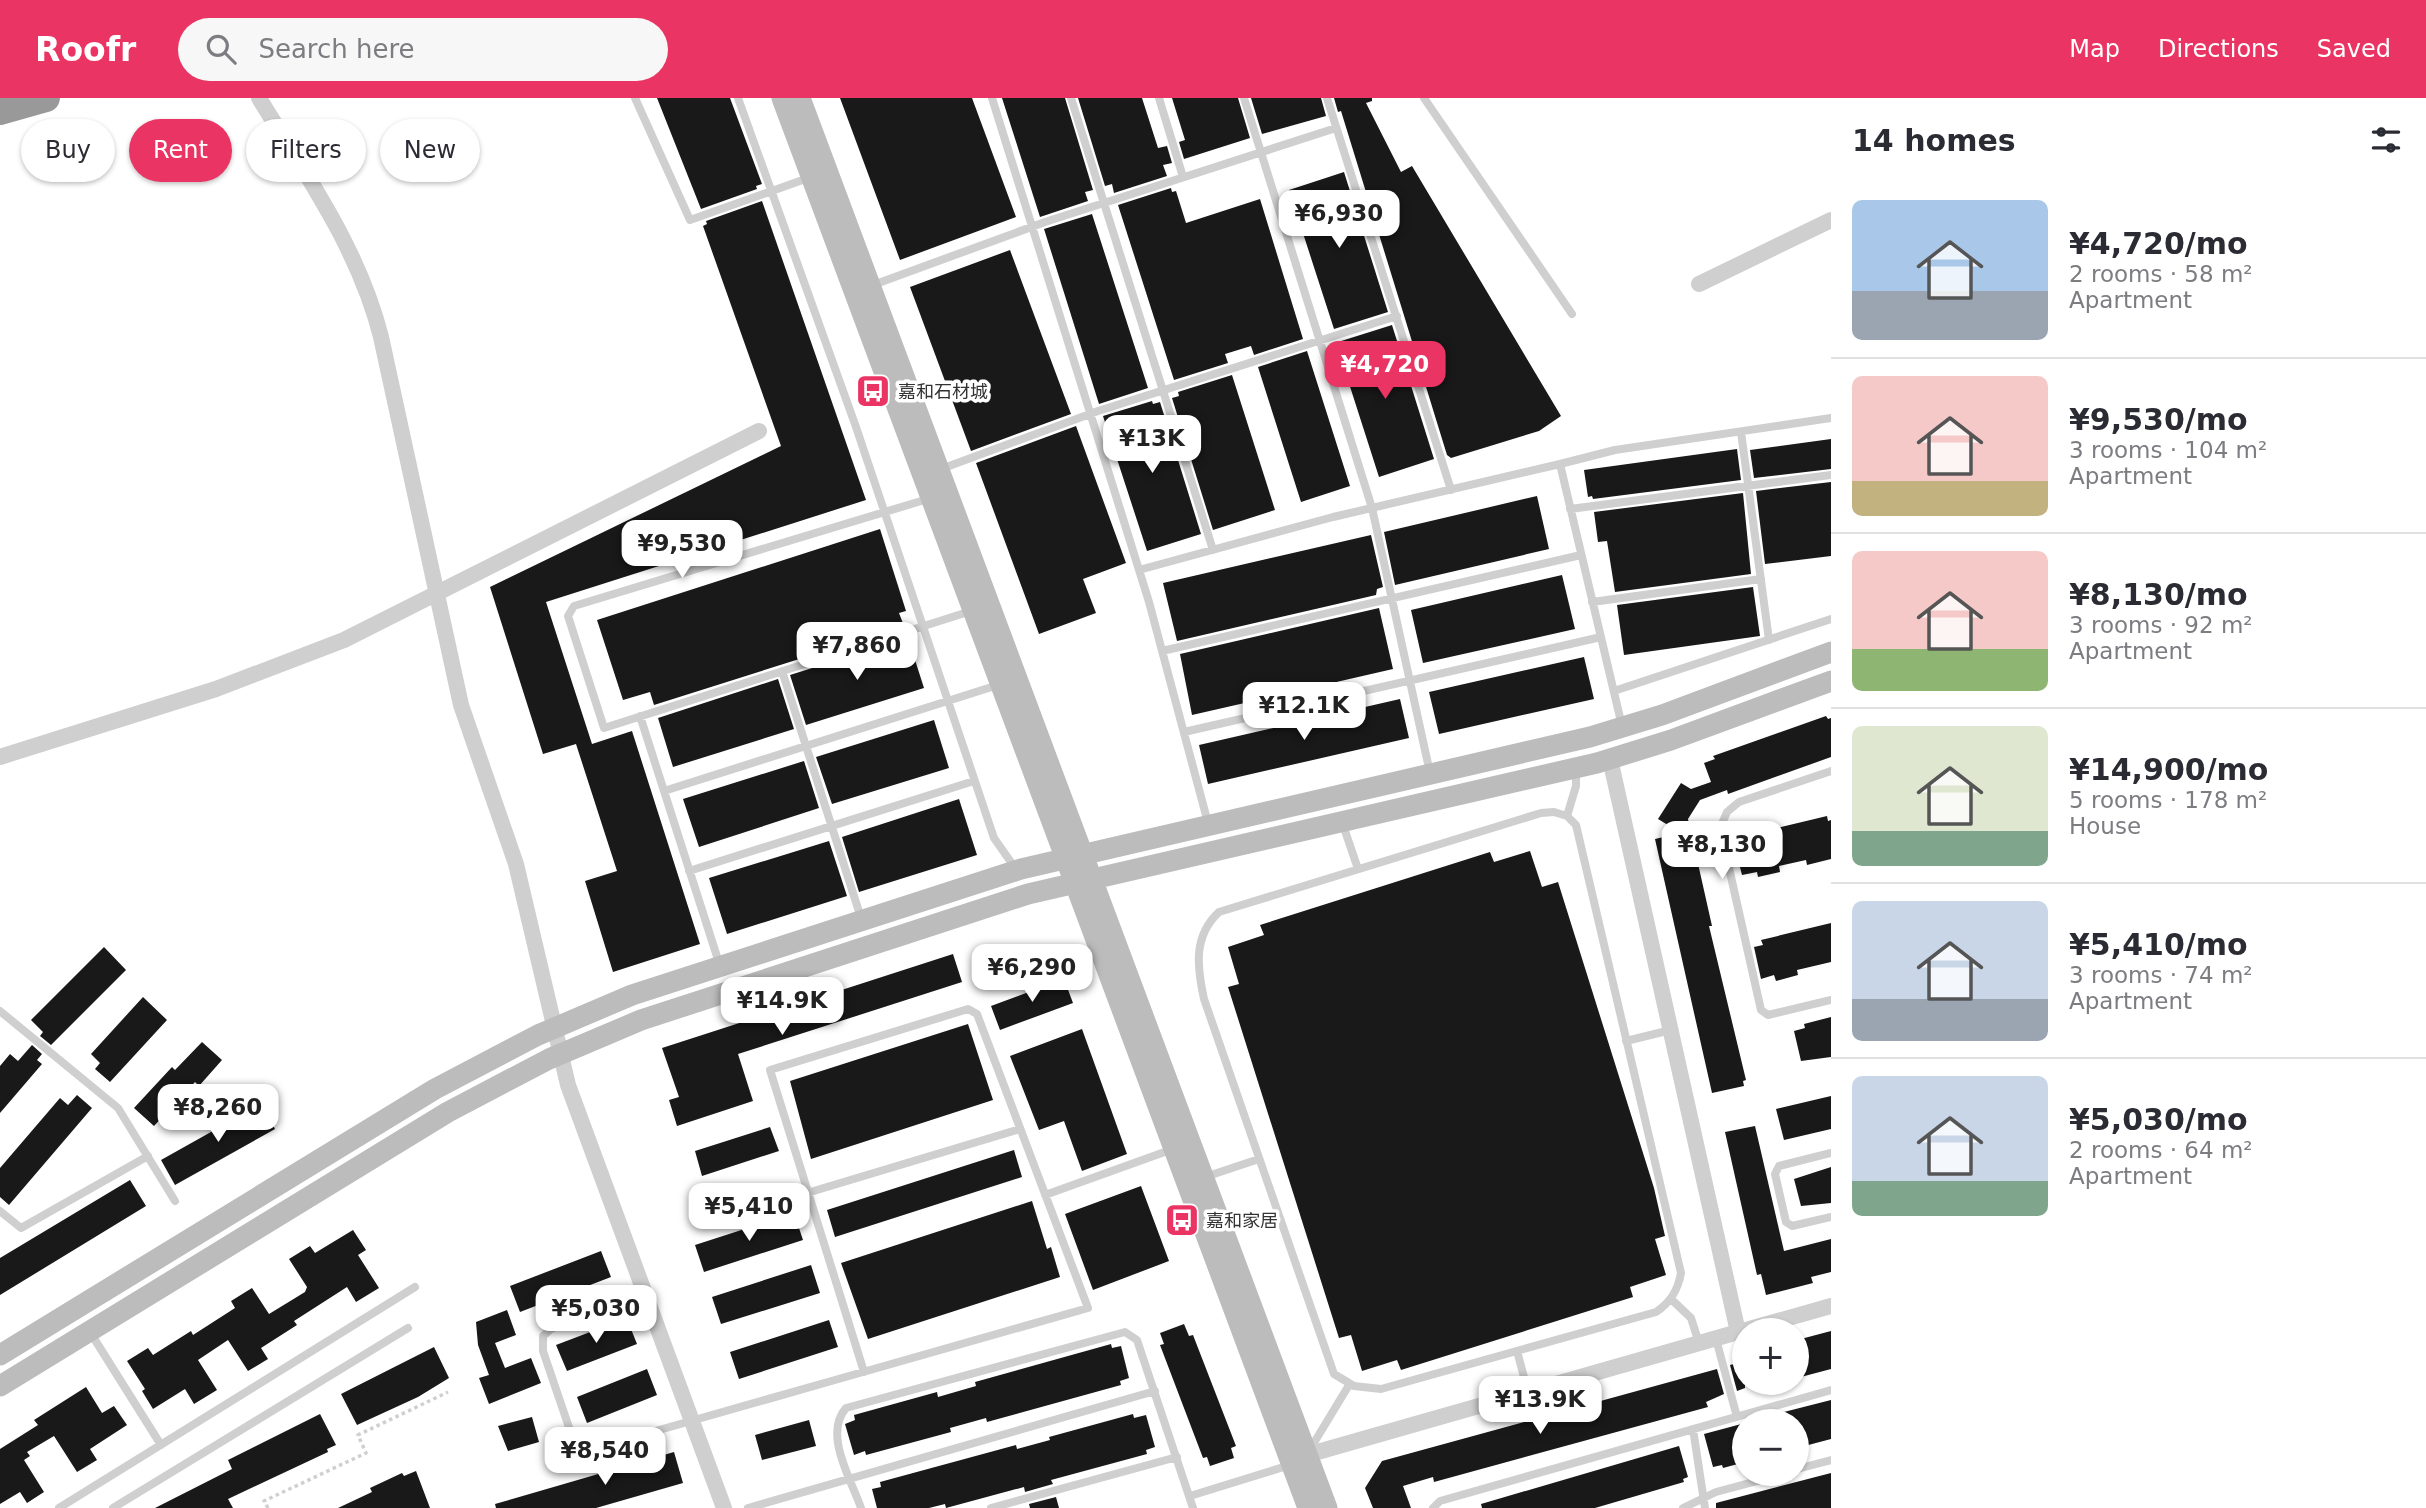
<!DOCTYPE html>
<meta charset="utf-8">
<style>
body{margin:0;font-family:"DejaVu Sans","Noto Sans SC",sans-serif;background:#f7f7f7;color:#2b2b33;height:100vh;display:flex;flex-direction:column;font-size:26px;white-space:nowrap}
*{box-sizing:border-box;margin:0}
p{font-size:23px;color:#7c7c81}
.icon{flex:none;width:38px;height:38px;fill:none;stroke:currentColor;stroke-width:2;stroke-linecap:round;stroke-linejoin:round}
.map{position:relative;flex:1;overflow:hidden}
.drawer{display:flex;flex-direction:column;background:#fff;width:595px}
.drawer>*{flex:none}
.guide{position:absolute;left:21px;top:21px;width:665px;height:63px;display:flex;gap:14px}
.buttons{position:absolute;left:1732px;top:1220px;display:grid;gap:14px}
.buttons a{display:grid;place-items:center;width:77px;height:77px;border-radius:50%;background:#fff;box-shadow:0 2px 5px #0004;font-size:35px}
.price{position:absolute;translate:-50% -60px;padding:0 16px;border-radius:14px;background:#fff;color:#222;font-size:23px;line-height:46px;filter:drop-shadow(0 2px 4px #0008)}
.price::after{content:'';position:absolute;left:50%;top:42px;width:21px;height:16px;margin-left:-10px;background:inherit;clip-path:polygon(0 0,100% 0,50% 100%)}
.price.selected{background:#ea3463;color:#fff}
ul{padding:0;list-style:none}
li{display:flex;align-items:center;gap:21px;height:175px;padding:0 21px}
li+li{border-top:2px solid #e1e1e2}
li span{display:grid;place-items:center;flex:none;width:196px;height:140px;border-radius:10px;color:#555}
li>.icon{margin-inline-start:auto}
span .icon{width:84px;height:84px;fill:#fffc;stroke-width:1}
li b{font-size:30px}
h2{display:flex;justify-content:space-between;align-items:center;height:84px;padding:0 21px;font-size:30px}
.tag{padding:0 24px;border-radius:32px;background:#fff;box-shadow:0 2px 5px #0004;font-size:24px;line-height:63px}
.tag.selected{background:#ea3463;color:#fff}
header{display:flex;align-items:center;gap:42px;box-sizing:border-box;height:98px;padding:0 35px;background:#ea3463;color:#fff}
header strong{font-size:33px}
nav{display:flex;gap:38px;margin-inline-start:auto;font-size:24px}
.search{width:490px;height:63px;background:#f7f7f7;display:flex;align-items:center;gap:18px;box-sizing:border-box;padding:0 24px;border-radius:38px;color:#7c7c81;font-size:26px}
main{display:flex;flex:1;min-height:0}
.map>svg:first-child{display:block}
.building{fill:#191919}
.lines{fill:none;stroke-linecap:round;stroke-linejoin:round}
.path{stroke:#cfcfcf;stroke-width:3.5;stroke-dasharray:3.5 3.5;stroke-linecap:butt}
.lane{stroke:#cfcfcf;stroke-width:8}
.street{stroke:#cfcfcf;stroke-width:16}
.secondary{stroke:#bcbcbc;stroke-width:21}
.highway{stroke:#999;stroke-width:28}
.labels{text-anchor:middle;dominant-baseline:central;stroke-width:7;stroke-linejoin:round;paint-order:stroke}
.poi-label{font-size:18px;fill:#323232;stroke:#fff;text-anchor:start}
</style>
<header>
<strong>Roofr</strong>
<div class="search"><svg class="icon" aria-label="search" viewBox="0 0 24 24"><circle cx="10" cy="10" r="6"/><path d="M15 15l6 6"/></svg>Search here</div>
<nav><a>Map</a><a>Directions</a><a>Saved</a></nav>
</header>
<main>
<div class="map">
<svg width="1831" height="1410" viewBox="0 0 1831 1410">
<rect width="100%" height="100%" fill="#fff"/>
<path class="building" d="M657,0H730L762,86L756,88L757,91L701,111Z
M840,0H972L1016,119L900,162Z
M1002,0H1065L1093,92L1085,94L1088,103L1040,119Z
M1078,0H1142L1158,50L1167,48L1172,65L1163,67L1167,78L1114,95L1112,86L1105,88Z
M1172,0H1238L1250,40L1184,61L1179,44L1185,42Z
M1251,0H1321L1326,18L1262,36Z
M1334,0H1372V3L1366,5L1401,74L1412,68L1561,318L1539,333L1451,360L1447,357L1341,13L1338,14Z
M1344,74L1388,214L1334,231L1289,92Z
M1171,90L1172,94L1176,93L1186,125L1260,101L1303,241L1254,257L1251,248L1225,256L1228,265L1174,282L1118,107Z
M762,103L866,402L546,504L592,646L632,633L700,846L613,874L585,783L617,773L576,646L543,656L490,489L781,348L703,128L707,126L706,123Z
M1092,116L1148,290L1099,306L1044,131Z
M1010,152L1071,316L971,353L910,189Z
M1392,227L1434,361L1379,379L1337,248L1338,244Z
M1307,253L1350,388L1301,404L1258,269Z
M1232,277L1275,412L1213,432L1172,300L1179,298L1178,294Z
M1152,303L1153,306L1160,304L1201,436L1147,453L1103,318Z
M1076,328L1126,465L1083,481L1096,515L1039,536L976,365Z
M1831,341V371L1754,380L1750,352Z
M1737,351L1741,382L1593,401L1592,398L1588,399L1584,372Z
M1831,384V458L1765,466L1756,393Z
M1743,395L1751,476L1615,494L1607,443L1598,444L1594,414Z
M1537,398L1549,451L1395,487L1384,434Z
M880,431L906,513L899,515L904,528L654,607L650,594L623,602L597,522Z
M1371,437L1383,489L1377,491L1376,497L1177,543L1163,485Z
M1562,477L1575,531L1423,565L1411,512Z
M1753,489L1760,538L1624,557L1617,507Z
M1379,510L1393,571L1192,617L1180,556Z
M908,540L924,590L806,627L790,577Z
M1584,559L1594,601L1439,636L1429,594Z
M778,581L794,631L673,669L658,620Z
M1400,601L1409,640L1208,686L1199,647Z
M1826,618L1828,621L1831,620V659L1728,696L1727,692L1700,702L1688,721L1712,828H1709L1746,982L1743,983L1744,988L1712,995L1655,741L1681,735L1658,721L1681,685L1691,691L1711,684L1704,665L1715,661L1713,658Z
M934,622L949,670L832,706L816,659Z
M804,663L819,710L699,749L683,701Z
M959,701L977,757L859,794L842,739Z
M1827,718L1828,723L1831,722V761L1807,767L1806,762L1779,768L1780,774L1758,779L1757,774L1742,777L1734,746L1745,743L1744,738Z
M829,743L847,798L727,836L709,780Z
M1530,753L1542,789L1558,784L1654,1090L1665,1138L1655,1141L1666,1177L1630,1189L1633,1199L1401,1272L1397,1262L1362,1273L1351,1237L1339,1240L1228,889L1239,886L1228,849L1264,837L1260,827L1490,754L1494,764Z
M1831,825V864L1797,872L1798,877L1776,883L1774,877L1761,881L1754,849L1763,847L1761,842Z
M104,849L126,872L51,947L40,938L43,934L31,922Z
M953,856L962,884L738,956L753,1003L677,1028L669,1002L679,999L662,950Z
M1064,881L1073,905L1000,932L991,908Z
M143,899L167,922L110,984L95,971L100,965L91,956Z
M1831,919V959L1801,963L1794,933L1805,930L1804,926Z
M968,926L993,1002L811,1061L790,983Z
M1082,931L1127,1056L1082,1073L1064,1023L1039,1032L1010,958Z
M202,944L222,962L199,988L195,984L154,1028L134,1010L172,969L175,972Z
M32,947L42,956L37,962L42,966L0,1015V968L10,956L18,963Z
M77,997L92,1010L9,1107L0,1099V1070L60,1000L68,1007Z
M1831,998V1031L1784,1042L1776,1011Z
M261,1006L275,1031L175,1087L161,1062Z
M1755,1028L1784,1153L1831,1141V1174L1811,1179L1813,1185L1766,1197L1761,1176L1757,1177L1725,1034Z
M770,1029L779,1053L702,1078L695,1053Z
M1014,1052L1022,1079L835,1139L827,1112Z
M1831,1069V1105L1801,1108L1794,1081Z
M130,1082L146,1108L0,1197V1160Z
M1141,1088L1169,1163L1093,1192L1065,1116Z
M1032,1103L1047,1151L1051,1149L1060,1179L868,1241L841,1165Z
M794,1115L803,1142L704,1174L695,1147Z
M353,1132L366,1152L358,1157L379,1190L356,1204L347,1189L294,1223L297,1227L261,1250L268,1261L248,1273L228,1242L198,1262L217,1292L194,1306L185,1291L153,1311L142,1293L145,1291L127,1263L148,1250L153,1257L191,1233L193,1237L235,1210L231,1203L252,1190L269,1216L305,1194L307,1189L289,1161L310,1148L315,1155Z
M601,1153L611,1179L520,1214L510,1188Z
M811,1167L820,1195L721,1226L712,1199Z
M507,1212L516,1237L495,1245L505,1270L531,1260L541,1285L489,1306L479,1280L489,1277L478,1247L476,1224Z
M829,1222L838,1249L739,1281L730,1254Z
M619,1223L621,1228L629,1226L637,1246L567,1273L556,1247Z
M1184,1226L1189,1238L1193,1237L1236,1348L1231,1350L1234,1360L1210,1368L1207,1359L1203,1360L1160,1247L1164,1246L1160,1235Z
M1831,1233V1271L1797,1280V1242Z
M1111,1246L1112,1250L1121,1248L1129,1280L1120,1283L1121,1287L987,1324L986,1320L950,1330L951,1334L866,1357L865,1353L854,1357L845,1326L855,1322L854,1317L937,1294L938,1299L976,1288L975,1284Z
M434,1249L449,1280L418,1299L357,1327L341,1296Z
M1745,1263V1290L1737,1293L1730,1267Z
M647,1271L657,1297L587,1325L577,1299Z
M1717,1271L1724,1296L1706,1304L1708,1309L1434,1384L1433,1379L1403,1388L1411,1410H1373L1365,1390L1382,1363Z
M86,1289L102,1315L114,1308L127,1327L90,1351L97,1362L77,1374L54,1338L27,1354L30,1358L24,1362L44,1394L27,1405L20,1394L0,1406V1351L38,1327L34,1322Z
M1831,1302V1341L1797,1350V1323H1769L1768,1318Z
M320,1316L336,1347L327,1351L328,1354L228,1401L233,1410H155L232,1371L228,1362Z
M1133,1316L1134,1320L1146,1317L1155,1349L1146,1352L1147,1356L1051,1382L1053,1386L1025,1394L1024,1389L946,1410L945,1406L929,1410H877L872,1391L881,1389L880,1384L1016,1347L1017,1351L1050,1342L1049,1339Z
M532,1319L539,1344L508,1353L498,1328Z
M809,1322L816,1348L762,1362L755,1337Z
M1745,1325V1364L1723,1370L1722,1367L1713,1369L1704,1336Z
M1679,1348L1688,1379L1683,1381L1684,1384L1595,1410H1482L1481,1406Z
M674,1354L683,1385L596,1410H496L495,1406Z
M416,1373L430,1410H338L372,1394L370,1390L402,1375L404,1378Z
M1831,1375V1410H1716V1405Z
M1056,1399L1059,1410H1030L1029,1406Z"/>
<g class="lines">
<path class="path" d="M268,1410L264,1403L366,1355L358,1337L448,1294"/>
<path class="lane" d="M635,0L690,122L811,79
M738,0L856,329L994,740L1015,770
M992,0L1149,504L1208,725
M1071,0L1213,452
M1159,0L1183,79
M1244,0L1372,410L1430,675
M1327,0L1451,392
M1424,0L1572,216
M873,187L1045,124L1336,30
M1741,334L1769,542
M1560,366L1615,352L1831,320
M941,371L1098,313L1397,218
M931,400L574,508L568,518L604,630L971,513
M1570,411L1831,377
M1139,472L1333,419L1560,366L1622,628
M1592,504L1761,481
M1162,553L1581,457
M782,573L861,820
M1614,593L1831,521
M640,618L720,868
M1184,634L1601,539
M1831,673L1739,704L1727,714L1720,730L1761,912L1768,917L1831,902
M664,693L998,587
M1554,714L1567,718L1576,727L1681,1175C1678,1192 1671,1204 1656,1214L1381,1291L1354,1288L1334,1276L1204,901C1197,869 1193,838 1219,814L1541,715Z
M1567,718L1576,688V670
M1342,724L1358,771
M689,773L974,683
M0,913L118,1010L175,1103
M1626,943L1671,932
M1831,1055L1779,1068L1775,1076L1786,1124L1792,1128L1831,1119
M1205,1079L1259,1061
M807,1095L1020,1031
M1045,1097L1173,1051
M0,1113L21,1130L148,1058
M644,1195L551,1231L543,1238V1253L575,1347L582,1354C751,1306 919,1258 1088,1210L977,916L968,911L770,972L864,1274
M1671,1201L1691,1220L1699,1245
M90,1234L161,1347
M1716,1241L1737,1319
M1517,1253L1528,1294
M1693,1331L1705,1410
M1309,1353L1349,1287
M1797,1371L1831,1362
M1190,1398L1290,1367
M59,1410L415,1189
M113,1410L408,1230
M748,1410L1155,1293
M861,1410C851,1381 823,1336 846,1310L1125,1234L1137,1242L1193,1410
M991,1410L1177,1359
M1433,1410L1440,1403L1831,1292
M1683,1410L1716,1394L1783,1376"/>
<path class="street" d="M259,0C306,77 359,151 381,239L461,607L516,766L568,987L724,1410
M1699,186L1831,122
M0,659L216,591L344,542L759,333
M1610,661L1738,1234
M1746,1232L1831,1208
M1307,1357L1745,1232"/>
<path class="secondary" d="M782,0L1308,1410
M800,0L1327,1410
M0,1257L435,991L538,937L632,897L1021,771L1590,639L1662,617L1831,554
M0,1288L448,1014L549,961L641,922L1028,796L1597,665L1671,642L1831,583"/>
<path class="highway" d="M0,13L46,0"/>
</g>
<defs>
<g id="bus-square" transform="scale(1.75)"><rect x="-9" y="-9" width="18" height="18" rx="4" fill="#ea3463" stroke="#fff"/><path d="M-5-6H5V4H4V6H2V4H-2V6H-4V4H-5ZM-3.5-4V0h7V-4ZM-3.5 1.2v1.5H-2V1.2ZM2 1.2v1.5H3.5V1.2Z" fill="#fff"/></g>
</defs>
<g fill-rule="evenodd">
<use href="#bus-square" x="873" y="293"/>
<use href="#bus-square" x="1182" y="1122"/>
</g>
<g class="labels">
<g class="poi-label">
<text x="898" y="293">嘉和石材城</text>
<text x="1206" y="1122">嘉和家居</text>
</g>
</g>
</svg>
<div class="buttons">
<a>+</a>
<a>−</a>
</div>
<b class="price" style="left:1339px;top:152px">¥6,930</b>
<b class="price selected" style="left:1385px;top:303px">¥4,720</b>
<b class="price" style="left:1152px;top:377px">¥13K</b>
<b class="price" style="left:682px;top:482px">¥9,530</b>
<b class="price" style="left:857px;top:584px">¥7,860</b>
<b class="price" style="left:1304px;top:644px">¥12.1K</b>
<b class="price" style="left:1722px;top:783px">¥8,130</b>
<b class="price" style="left:1032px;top:906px">¥6,290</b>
<b class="price" style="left:782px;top:939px">¥14.9K</b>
<b class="price" style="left:218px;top:1046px">¥8,260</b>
<b class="price" style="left:749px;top:1145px">¥5,410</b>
<b class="price" style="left:596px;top:1247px">¥5,030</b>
<b class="price" style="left:1540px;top:1338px">¥13.9K</b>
<b class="price" style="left:605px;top:1389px">¥8,540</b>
<div class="guide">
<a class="tag">Buy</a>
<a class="tag selected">Rent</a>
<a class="tag">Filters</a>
<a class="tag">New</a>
</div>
</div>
<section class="drawer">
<h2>14 homes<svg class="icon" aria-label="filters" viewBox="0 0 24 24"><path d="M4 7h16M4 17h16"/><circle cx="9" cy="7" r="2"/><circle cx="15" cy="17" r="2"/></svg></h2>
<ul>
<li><span style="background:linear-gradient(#a9c7e8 65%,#9aa5b1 0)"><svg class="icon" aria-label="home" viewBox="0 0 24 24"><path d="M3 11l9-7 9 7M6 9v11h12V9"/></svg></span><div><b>¥4,720/mo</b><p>2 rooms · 58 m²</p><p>Apartment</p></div></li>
<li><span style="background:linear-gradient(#f6c9c9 75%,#c2b280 0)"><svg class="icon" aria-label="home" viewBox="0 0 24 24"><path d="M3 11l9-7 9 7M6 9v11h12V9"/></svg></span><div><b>¥9,530/mo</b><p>3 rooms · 104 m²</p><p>Apartment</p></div></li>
<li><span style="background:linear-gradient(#f6c9c9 70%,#8fb573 0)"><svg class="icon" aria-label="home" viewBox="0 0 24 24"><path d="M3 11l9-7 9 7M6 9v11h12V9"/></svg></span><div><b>¥8,130/mo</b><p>3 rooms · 92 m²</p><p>Apartment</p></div></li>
<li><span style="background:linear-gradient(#dfe7d0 75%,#7fa58c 0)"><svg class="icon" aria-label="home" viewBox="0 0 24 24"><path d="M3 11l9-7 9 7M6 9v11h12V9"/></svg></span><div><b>¥14,900/mo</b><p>5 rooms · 178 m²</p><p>House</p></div></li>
<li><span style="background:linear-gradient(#c9d6e8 70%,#9aa5b1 0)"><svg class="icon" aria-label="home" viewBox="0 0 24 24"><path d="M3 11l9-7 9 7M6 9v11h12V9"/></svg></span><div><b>¥5,410/mo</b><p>3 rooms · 74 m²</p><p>Apartment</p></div></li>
<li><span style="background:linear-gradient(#c9d6e8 75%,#7fa58c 0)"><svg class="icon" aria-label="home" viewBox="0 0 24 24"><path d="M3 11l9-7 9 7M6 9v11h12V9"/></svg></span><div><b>¥5,030/mo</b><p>2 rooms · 64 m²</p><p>Apartment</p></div></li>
</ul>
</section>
</main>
